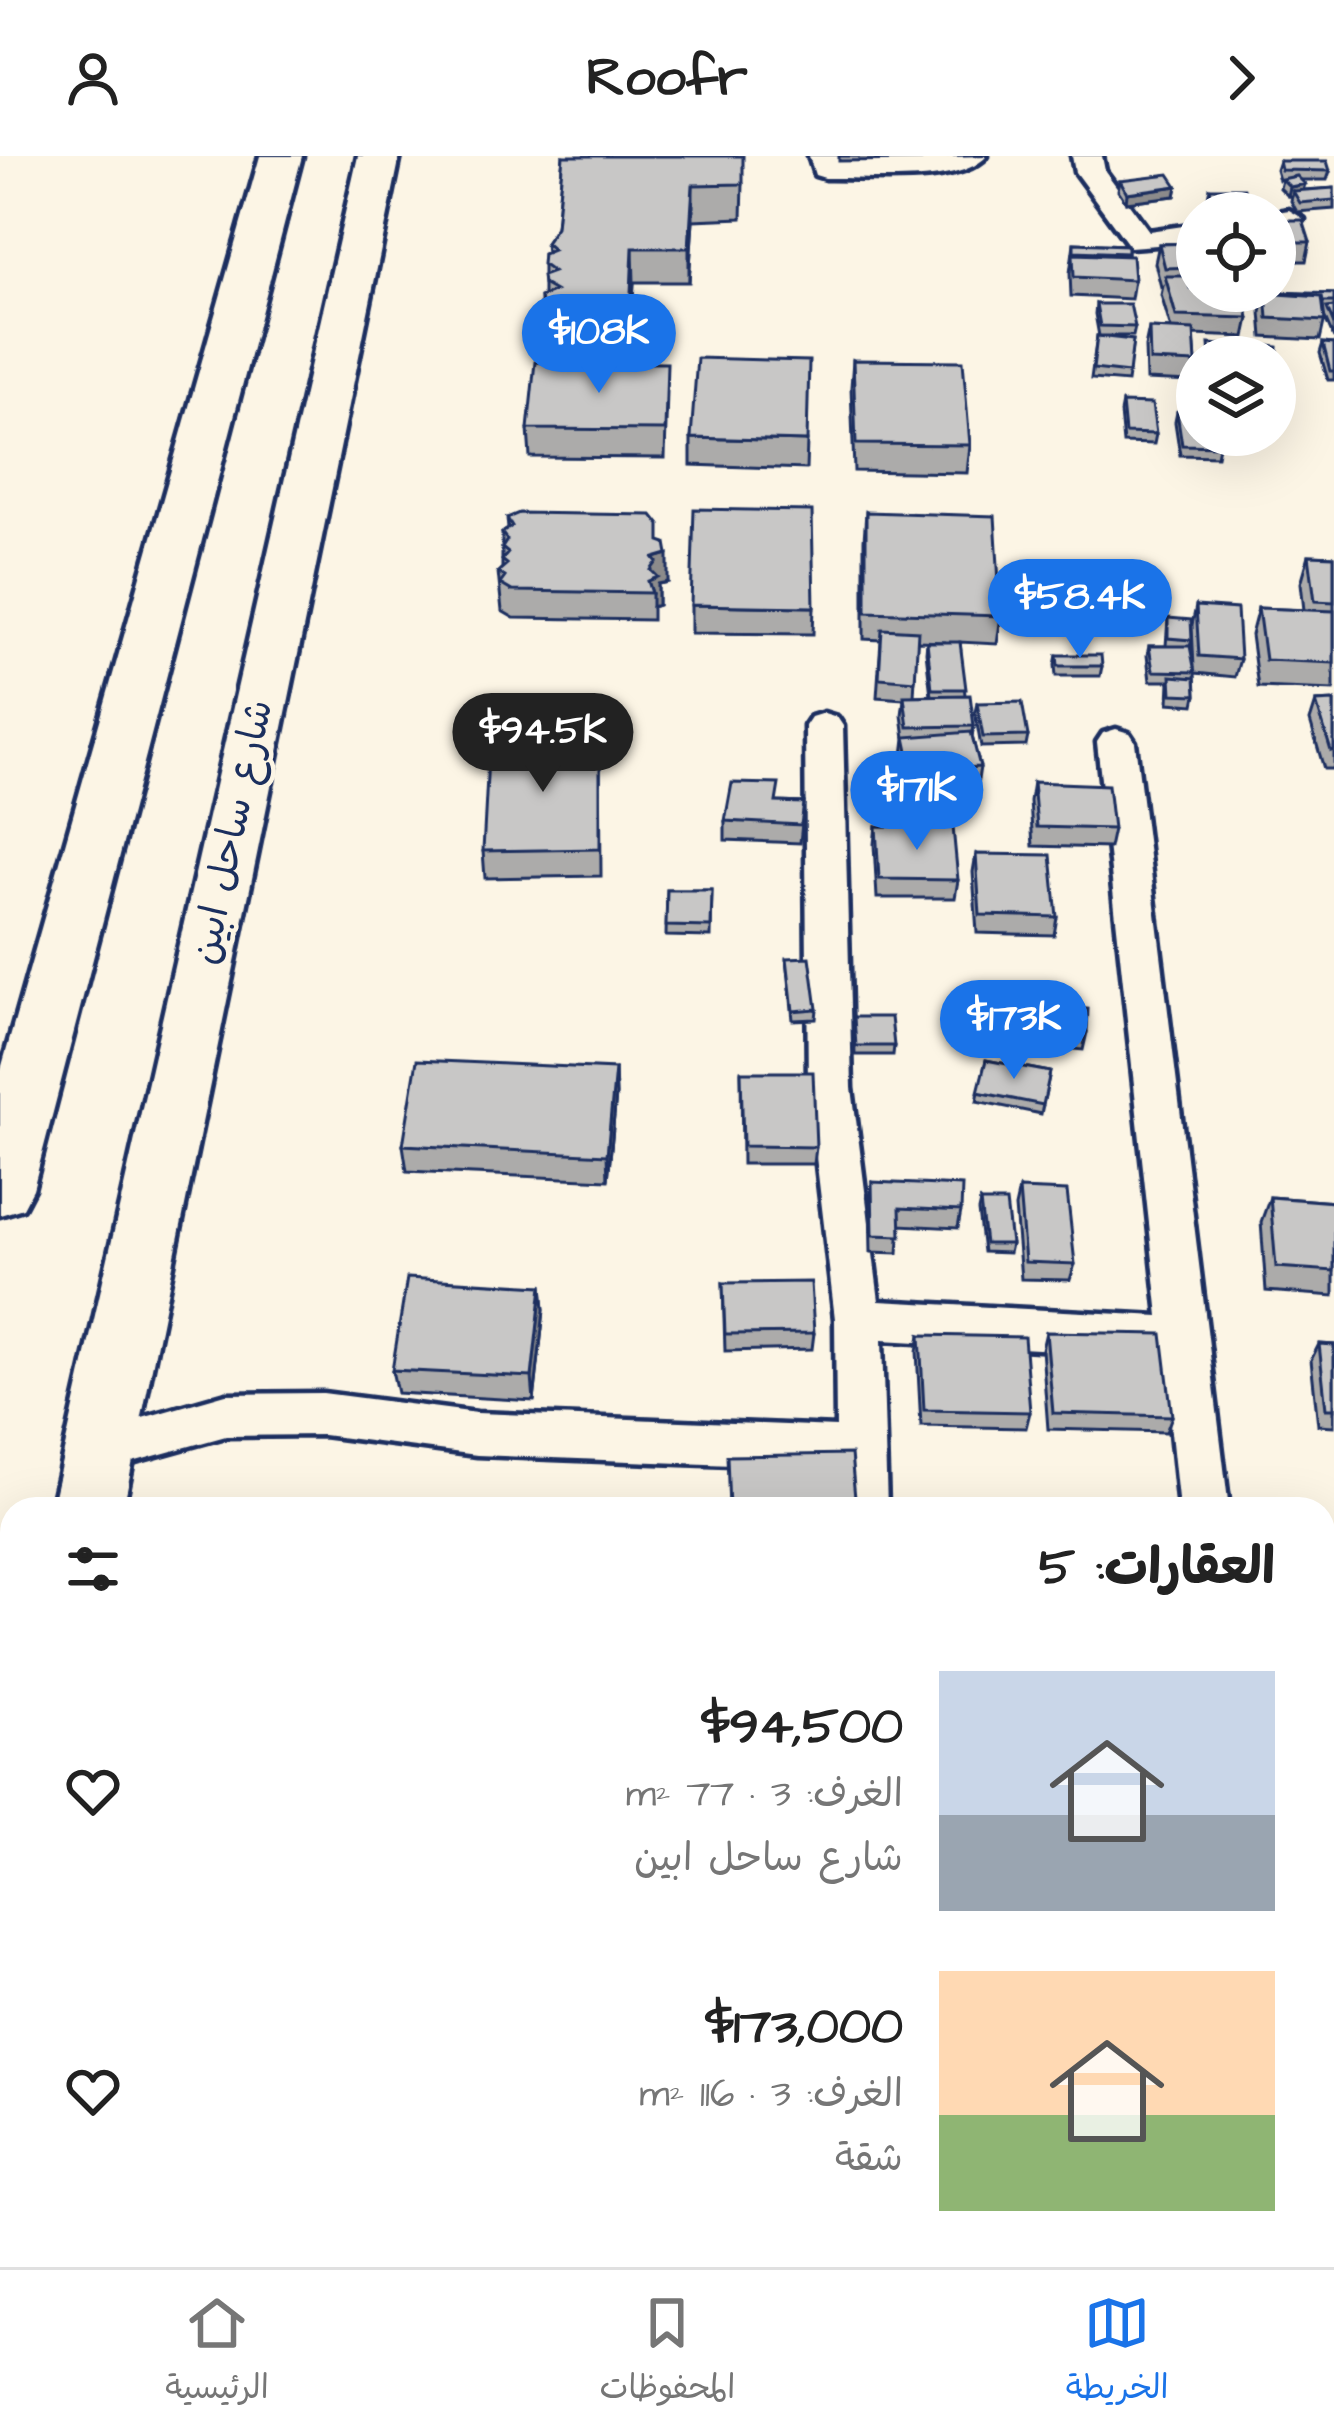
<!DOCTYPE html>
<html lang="ar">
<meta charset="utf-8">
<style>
body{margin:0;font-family:"Architects Daughter","Playpen Sans Arabic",sans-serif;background:#f2f2f2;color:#222;direction:rtl;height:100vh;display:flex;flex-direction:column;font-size:45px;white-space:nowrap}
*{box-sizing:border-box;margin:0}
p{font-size:39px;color:#767676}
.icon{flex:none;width:66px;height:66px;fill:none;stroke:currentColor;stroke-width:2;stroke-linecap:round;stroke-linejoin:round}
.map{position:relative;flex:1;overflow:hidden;direction:ltr}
.sheet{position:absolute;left:0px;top:1341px;width:1335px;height:771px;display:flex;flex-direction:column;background:#fff;border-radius:36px 36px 0 0;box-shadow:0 12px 48px #0002;direction:rtl}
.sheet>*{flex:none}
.controls{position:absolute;left:1176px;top:36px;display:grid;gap:24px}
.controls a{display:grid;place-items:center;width:120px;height:120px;border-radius:50%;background:#fff;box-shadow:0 12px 48px #0002;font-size:60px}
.price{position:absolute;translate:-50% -102px;padding:0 27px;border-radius:42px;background:#1a73e8;color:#fff;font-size:39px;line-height:78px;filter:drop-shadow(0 3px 6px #0008)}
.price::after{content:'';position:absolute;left:50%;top:72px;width:36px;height:27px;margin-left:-18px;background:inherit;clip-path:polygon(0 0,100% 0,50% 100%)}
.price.active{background:#222;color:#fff}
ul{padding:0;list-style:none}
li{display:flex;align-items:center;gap:36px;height:300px;padding:0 60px}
li span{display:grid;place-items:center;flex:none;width:336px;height:240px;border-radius:0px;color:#555}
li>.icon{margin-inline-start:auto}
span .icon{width:144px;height:144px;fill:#fffc;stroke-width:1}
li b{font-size:51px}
h2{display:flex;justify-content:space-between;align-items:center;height:144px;padding:0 60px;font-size:51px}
header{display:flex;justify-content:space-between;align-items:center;height:156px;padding:0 60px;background:#fff;font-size:54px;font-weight:700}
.menu{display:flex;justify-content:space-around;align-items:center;height:168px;border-top:3px solid #e0e0e0;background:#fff;font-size:33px;color:#767676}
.menu a{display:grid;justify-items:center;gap:6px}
.menu .active{color:#1a73e8}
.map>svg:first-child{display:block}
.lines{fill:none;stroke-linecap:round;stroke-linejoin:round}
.service-casing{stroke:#1b2f5e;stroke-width:9}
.minor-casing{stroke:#1b2f5e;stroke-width:9}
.trunk-casing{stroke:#1b2f5e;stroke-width:9}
.service{fill:#fcf5e5;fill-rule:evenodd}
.minor{fill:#fcf5e5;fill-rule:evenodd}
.trunk{fill:#fcf5e5;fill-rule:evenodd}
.wall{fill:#acabaa;stroke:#1b2f5e;stroke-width:3;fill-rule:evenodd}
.shaded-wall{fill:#8c8b8b;stroke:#1b2f5e;stroke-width:3}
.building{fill:#c8c7c6;stroke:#1b2f5e;stroke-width:3}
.labels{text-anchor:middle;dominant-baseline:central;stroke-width:9;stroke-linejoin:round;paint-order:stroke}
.street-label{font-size:39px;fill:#1b2f5e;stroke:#fcf5e5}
</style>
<header><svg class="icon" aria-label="forward" viewBox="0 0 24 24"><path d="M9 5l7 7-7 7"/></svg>Roofr<svg class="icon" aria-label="person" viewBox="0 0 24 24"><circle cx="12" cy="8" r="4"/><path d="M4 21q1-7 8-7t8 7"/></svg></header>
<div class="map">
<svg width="1334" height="2111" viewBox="0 0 1334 2111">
<rect width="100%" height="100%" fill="#fcf5e5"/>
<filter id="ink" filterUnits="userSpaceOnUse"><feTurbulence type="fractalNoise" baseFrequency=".00833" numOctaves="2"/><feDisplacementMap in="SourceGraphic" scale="24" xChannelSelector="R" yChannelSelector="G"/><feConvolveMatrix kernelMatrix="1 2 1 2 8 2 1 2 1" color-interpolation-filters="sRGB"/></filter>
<g filter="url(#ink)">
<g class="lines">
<g class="service-casing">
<path id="service" d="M67,2100L62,2111H28L33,2100Z"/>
</g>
<g class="minor-casing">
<path id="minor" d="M809,0H839V4L987,0C957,32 867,21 825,22L815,19Z
M1072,0H1102L1105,15L1149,75L1197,68V86L1130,91L1075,16Z
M1289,54L1304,63L1300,69L1275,74V57H1271Z
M824,557L837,561L843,570L852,932L879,1145L1159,1160L1097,586L1103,577L1116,573L1129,577L1135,586L1229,1353H1179L1163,1200L882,1184L887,1353H837V1313L477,1299L323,1279L226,1280L100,1315L83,1309L76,1294L83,1279L226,1238L323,1237L477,1257L836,1271L835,1163L808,932L805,570L811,561Z
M860,2100H920V2111H860Z
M1260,2100H1320L1321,2111H1261Z"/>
</g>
<g class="trunk-casing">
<path id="trunk" d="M260,0H302L33,1033L23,1052L0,1059V917Z
M358,0H400L123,1353H51Z
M12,1661V1791L0,1796V1666Z"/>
</g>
<use href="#service" class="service"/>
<use href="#minor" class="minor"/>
<use href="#trunk" class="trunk"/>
</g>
<path class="wall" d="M563,0L743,28L742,62L693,64L689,126H634L630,207L667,235L665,302L530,301L528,273L544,206L540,167V141L543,140V98L546,97L545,87L556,71Z
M839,0H922L921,4L839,5Z
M1279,5L1330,15L1327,24H1300L1303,34L1334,32V53L1297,56L1291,45L1292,40H1288L1280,32L1282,24H1279L1276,14Z
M1120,24L1177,30L1175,40L1126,46L1118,34Z
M1210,32L1249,51L1247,57H1212L1208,41Z
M1275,64L1310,86L1306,105H1275Z
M1074,87L1127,89V100L1134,124L1131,143L1071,140L1070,117Z
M1197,87V130H1189L1190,132L1249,162L1245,181L1194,179L1196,207L1192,226L1146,224L1145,191L1149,172L1171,173L1161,139L1163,130L1161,131L1155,107L1159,88Z
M1266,137L1334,138V183L1325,162L1320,184L1263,181L1261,156Z
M1096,148L1135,171L1133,180H1099L1095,158Z
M1097,180L1133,184L1127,226L1091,223Z
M1323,187L1334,188V224H1328L1320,197Z
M853,204L970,289L967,317L854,315L851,231Z
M1122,247L1156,278L1154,288L1123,287L1120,257Z
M1177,256L1219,290L1217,300L1180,299L1175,266Z
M691,282L807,285L806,313L691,309Z
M866,356L1001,460L997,488L960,486L965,539L974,570L972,581L980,611L977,630L910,634L903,600L905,582L902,559L904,543L877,541L881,484L864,483V384ZM917,485L946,486H927L926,496L931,539L914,540Z
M507,362L660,385L668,426L658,428V449L652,451V464L514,462L502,455L498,416L502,412V377L508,373Z
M1309,399L1334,400V534L1258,531L1251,479L1258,452L1304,454L1301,427Z
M691,449L814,451L813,478L691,477Z
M1196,450L1240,503L1235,521L1195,517L1196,539L1194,549L1169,547L1170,525H1150L1147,499L1149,490H1166L1168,462L1192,484L1190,490L1194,512L1192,469Z
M1057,499L1102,510L1100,520H1056L1055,509Z
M1334,545V613H1324L1310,565L1316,546Z
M977,547L1028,580L1026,590L981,591L975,556Z
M600,582L601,720L485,722L483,695Z
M1033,626L1113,673L1109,692L1033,690L1030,645Z
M778,646L804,647L800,687L725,684V665Z
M876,670L958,724L955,742H877L874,688Z
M976,698L1057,761L1054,779L977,777L973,716Z
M667,734H712L711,781L666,780Z
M787,802L817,853L816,863L793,864Z
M977,843L1087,876L1083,894L972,884Z
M854,861L894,890L893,899H855Z
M986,904L1050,916L1041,958L977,945Z
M615,913L616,939L608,1024L407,1015L403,989Z
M741,916L816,991L814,1008H742Z
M872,1026L961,1055L958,1072L900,1069L898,1097L871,1096L870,1043Z
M1019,1033L1075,1108L1070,1124L1021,1123L1015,1051Z
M1270,1041L1334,1046V1140L1266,1135L1261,1066Z
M980,1046L1011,1088L1009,1097L983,1096L978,1055Z
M723,1127L814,1177L812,1193L725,1195Z
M542,1130L544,1154L534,1245L397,1237L392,1214Z
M1046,1176L1172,1260L1166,1276L1048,1273L1042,1193Z
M920,1179L1030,1256L1026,1272L921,1270L917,1195Z
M1319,1188L1334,1189V1270L1318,1269L1311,1204Z
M1323,1435L1334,1436V1520L1323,1519Z"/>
<path class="shaded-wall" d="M1305,28L1302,38L1293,35L1292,40H1288L1290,31Z
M693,29V64L689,126V92Z
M1177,30L1175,40L1126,46L1127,37Z
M633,92L634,126L629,215V181Z
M668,398V426L658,428V449L652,451V437L648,425L654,402Z
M615,913L616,939L608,1024L607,999Z
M542,1130L544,1154L534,1245L532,1221Z"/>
<path class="building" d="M563,0H743V28L693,29L689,92H633L629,181L544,177L540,167L552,159L542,153L540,141L555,135L543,128L542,120L553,116L542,108L543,98L553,94L545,87L556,71Z
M1279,5H1327L1330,15L1281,14Z
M1169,18L1177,30L1127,37L1120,24Z
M1297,20L1305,28L1290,31L1282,23Z
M1210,32H1244L1249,51H1214Z
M1334,32V44L1300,47L1293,35Z
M1275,64H1303L1310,86H1275Z
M1074,87L1127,89V97L1074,95Z
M1197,87V111L1165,112L1159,88Z
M1073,98L1132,100L1134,124L1074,121Z
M1165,120H1187L1190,132H1197V135H1244L1249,162L1176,160Z
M1279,136L1334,138V146H1323L1322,141L1279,138Z
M1266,137L1322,141L1325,165L1268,162Z
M1096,148H1130L1135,171L1100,170Z
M1334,151V169L1327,152Z
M1149,172L1194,174L1196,207L1150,205Z
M1097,180L1133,184L1129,217L1093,213Z
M1323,187L1334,188V215H1330Z
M1209,188L1246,191L1247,201H1210Z
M1253,188L1278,191L1277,217L1275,216V201H1253Z
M697,202L809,205L807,285L691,282Z
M853,204L963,205L970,289L856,288Z
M535,206L667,207L665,274L528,273Z
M1122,247L1152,248L1156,278L1125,277Z
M1177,256H1197V279H1218L1219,290L1182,289Z
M694,353L812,355L814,451L691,449Z
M866,356L995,360L1001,460L866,456Z
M519,357L652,359L660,369V385L666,387L668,398L654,402L657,406L651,414L658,421L648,425L652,437L512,435L500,428L505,421L498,416L507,408L502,404L508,397L502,392L507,384L502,377L512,370L507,362Z
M1309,399L1334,400V446L1315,445Z
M1196,450L1237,453L1240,503L1199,500Z
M1258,452L1334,455V507L1265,504Z
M1168,462L1191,464L1192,484L1168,482Z
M882,473L918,475L915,525L879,522Z
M927,486H960L966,533H932Z
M1149,490H1190L1195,516L1153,515Z
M1057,499H1101L1102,510H1058Z
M1171,520L1195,522L1196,539L1172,538Z
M970,539L974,570L908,571L904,540Z
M1334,545V594L1331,595L1316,546Z
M1022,546L1028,580L983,581L977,547Z
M971,576L980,611L912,615L905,581Z
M600,582V693L483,695L489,583Z
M1033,626L1108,629L1113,673L1037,671Z
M732,627L779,628L776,646L804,647L801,669L725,665Z
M876,670L953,671L958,724L879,723Z
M976,698L1051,699L1057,761L980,759Z
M667,734H712L711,771L666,770Z
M810,801L817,853L793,855L787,802Z
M977,843L1088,853L1087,876L975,866Z
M854,861H891L894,890H856Z
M417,904L615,913L607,999L403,989Z
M986,904L1050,916L1043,949L978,936Z
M741,916H813L816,991L743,990Z
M872,1026L962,1030L961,1055L900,1052L901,1080L873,1079Z
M1019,1033L1067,1035L1075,1108L1025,1106Z
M1270,1041L1334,1046V1115L1276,1111Z
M980,1046H1006L1011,1088H985Z
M407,1122L542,1130L532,1221L392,1214Z
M811,1126L814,1177L725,1178L723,1127Z
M1046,1176L1162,1178L1172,1260L1053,1257Z
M920,1179L1024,1181L1030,1256L924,1254Z
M1319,1188L1334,1189V1253H1326Z
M851,1298L856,1353H729L727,1300Z
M1323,1435L1334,1436V1505L1323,1504Z"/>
</g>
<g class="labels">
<g class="street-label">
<text transform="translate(233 676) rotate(-78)">شارع ساحل ابين</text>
</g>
</g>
</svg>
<div class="controls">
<a><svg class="icon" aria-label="locate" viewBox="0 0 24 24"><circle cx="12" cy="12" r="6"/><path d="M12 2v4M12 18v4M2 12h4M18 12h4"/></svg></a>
<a><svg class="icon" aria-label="layers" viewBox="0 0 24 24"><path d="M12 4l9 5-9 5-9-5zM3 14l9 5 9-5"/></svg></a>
</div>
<b class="price" style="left:599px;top:240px">$108K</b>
<b class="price" style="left:1080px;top:505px">$58.4K</b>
<b class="price active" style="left:543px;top:639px">$94.5K</b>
<b class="price" style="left:917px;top:697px">$171K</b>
<b class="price" style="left:1014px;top:926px">$173K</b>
<section class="sheet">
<h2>العقارات: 5<svg class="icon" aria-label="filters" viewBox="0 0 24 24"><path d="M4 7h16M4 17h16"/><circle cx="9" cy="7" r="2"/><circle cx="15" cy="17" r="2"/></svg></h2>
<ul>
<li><span style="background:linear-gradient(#c9d6e8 60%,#9aa5b1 0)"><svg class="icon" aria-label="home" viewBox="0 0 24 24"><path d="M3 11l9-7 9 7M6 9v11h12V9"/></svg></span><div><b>$94,500</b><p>الغرف: 3 · 77 m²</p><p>شارع ساحل ابين</p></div><svg class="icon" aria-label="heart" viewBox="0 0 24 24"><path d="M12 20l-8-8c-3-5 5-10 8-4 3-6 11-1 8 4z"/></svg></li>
<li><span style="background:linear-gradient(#ffd9b3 60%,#8fb573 0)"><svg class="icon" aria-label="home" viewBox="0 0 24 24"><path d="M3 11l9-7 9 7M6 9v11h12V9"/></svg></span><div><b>$173,000</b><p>الغرف: 3 · 116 m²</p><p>شقة</p></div><svg class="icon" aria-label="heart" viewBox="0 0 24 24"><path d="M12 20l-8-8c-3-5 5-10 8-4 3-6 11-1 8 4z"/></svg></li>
</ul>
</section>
</div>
<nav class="menu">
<a class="active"><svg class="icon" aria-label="map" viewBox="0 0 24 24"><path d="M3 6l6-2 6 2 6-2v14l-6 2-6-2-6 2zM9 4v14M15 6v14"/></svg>الخريطة</a>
<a><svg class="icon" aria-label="saved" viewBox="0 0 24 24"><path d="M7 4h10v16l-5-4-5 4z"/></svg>المحفوظات</a>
<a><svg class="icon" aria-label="home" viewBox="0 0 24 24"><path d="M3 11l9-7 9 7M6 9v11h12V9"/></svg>الرئيسية</a>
</nav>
